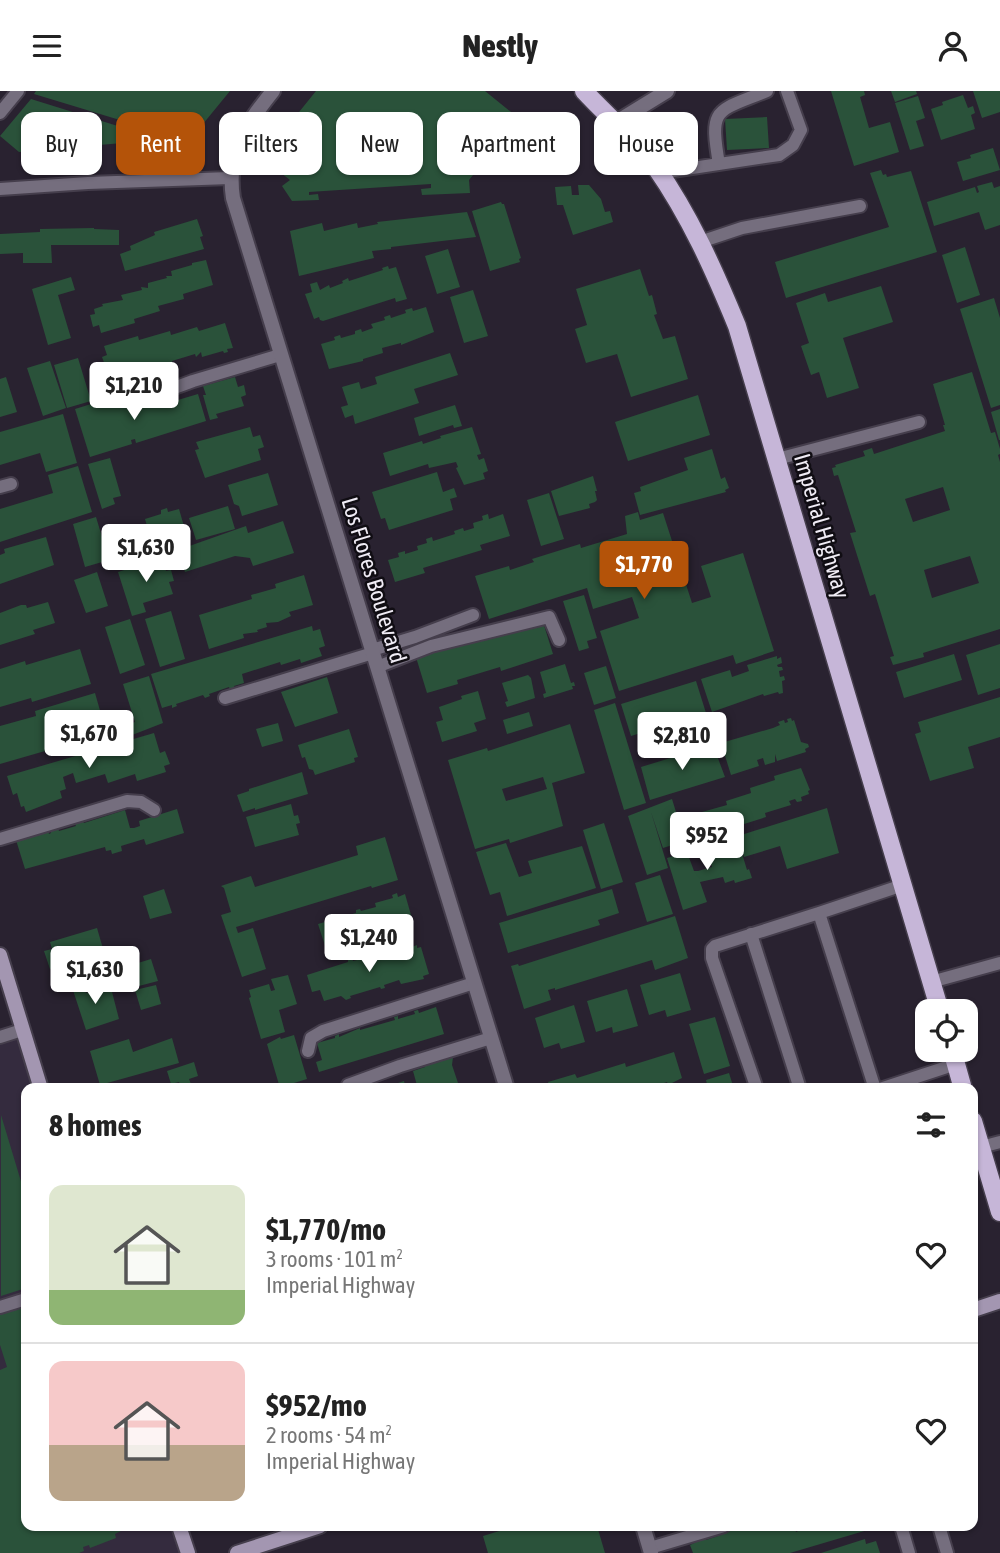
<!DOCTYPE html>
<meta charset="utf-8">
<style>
body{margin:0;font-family:"Asap Condensed",sans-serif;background:#f6f6f6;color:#222;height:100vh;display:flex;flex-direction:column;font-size:26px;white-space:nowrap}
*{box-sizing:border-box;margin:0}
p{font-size:23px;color:#767676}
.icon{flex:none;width:38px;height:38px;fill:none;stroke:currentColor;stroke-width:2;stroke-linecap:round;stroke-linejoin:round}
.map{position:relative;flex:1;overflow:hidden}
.side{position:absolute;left:21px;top:992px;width:957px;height:448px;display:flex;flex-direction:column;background:#fff;border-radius:14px;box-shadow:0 2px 5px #0004}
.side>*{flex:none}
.top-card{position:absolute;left:21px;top:21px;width:959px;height:63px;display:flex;gap:14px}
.tools{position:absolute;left:915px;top:908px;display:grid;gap:14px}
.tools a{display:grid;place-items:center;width:63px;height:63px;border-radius:14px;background:#fff;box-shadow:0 2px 5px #0004;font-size:35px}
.price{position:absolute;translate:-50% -60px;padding:0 16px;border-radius:7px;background:#fff;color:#222;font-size:23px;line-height:46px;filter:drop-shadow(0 2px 4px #0008)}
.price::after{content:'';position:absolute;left:50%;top:42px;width:21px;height:16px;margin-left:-10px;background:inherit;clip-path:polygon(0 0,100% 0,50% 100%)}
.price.selected{background:#b45309;color:#fff}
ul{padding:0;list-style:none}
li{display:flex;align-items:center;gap:21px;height:175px;padding:0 28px}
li+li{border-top:2px solid #e0e0e0}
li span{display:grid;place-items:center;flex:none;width:196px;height:140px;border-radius:14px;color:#555}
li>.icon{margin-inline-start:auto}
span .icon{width:84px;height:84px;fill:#fffc;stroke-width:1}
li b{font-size:30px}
h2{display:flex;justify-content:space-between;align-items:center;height:84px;padding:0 28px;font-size:30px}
.tag{padding:0 24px;border-radius:14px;background:#fff;box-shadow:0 2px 5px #0004;font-size:24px;line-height:63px}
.tag.selected{background:#b45309;color:#fff}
header{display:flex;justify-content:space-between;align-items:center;height:91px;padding:0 28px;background:#fff;font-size:32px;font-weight:800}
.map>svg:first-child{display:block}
.built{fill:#342b3e}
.building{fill:#2a523a;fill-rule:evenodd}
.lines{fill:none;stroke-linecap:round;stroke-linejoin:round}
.lane-casing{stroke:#453e4c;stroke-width:16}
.street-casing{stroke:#453e4c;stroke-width:18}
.secondary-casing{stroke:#453e4c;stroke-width:18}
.primary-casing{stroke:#453e4c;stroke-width:21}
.lane{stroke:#756e7e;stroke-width:12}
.street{stroke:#756e7e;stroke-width:14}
.secondary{stroke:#a396b1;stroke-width:14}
.primary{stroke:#c6b6d8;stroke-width:18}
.labels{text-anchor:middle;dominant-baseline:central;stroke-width:5;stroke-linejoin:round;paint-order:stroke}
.street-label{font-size:23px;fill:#f0ecf5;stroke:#100d13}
</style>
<header><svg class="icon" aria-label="menu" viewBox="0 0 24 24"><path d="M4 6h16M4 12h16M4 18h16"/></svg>Nestly<svg class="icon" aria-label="person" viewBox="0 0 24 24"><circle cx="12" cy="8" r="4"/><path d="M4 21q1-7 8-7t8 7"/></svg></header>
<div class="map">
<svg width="1000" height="1462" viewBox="0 0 1000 1462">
<rect width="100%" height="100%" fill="#292230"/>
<path class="built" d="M19,945L36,997L26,998V1435H177L185,1462H0V951Z"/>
<path class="building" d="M36,0H230L189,50L34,3Z
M316,0H485L537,42L520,63L502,48L469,89L470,102L422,104L421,98L431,97V93L309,101V104L318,103L319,109L292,110L282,95L290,89L262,67Z
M831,0H864L865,4L860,6L869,37L890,31L899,61L854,75Z
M891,0H916L917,3L895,11Z
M973,0H1000V21L982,27Z
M963,4L968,17L973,15L975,22L971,24L975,38L941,49L931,18L943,14L942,11Z
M918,5L925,27L916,30L924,55L910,59L895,12Z
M31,8L137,41L134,51L19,61L0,45Z
M767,26L769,57L727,59L725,28Z
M993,57L1000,79L963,90L957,71L971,67L970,64Z
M881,79L883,84L886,83L887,86L911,80L937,161L786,207L775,171L889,136L870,82Z
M992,91L994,97L1000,95V134L985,139L979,121L934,135L927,111L975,96L977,102L979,101L977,95Z
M578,94H589L601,108L605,121L610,120L613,131L573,144L563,114H557L555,96L571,95L572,104H579Z
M501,111L502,113H504L521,167L519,168L520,171L490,180L472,120Z
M467,121L476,146L391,156V158L372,160L374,167L299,185L290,140L322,132L324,140L357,132L358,137L378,133L377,131Z
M197,128L203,145L200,146L204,158L125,180L120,163L131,159L130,155L155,144L154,141Z
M94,137V138L119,139V154H51L52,172H23V162L0,163V143L40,141V138Z
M965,156L980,204L957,212L942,164Z
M448,158L460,196L437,203L425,165Z
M206,169L213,194L183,203L184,208L158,215L160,220L134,228L135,232L101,242L99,234L93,236L90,224L95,223L94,218L103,215L102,213L123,209L121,204L142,199L141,196L148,197V192L167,187L166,185H172L171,180L192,174V172Z
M388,175L389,178L396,176L407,208L396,211L395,207L323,230L320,229L319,226L314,228L305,203L312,201L310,193L317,191L320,199L329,194L330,197L343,192L342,190L348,187L349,190L383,179L382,177Z
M640,178L649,205L652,204L657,223L654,224L663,248L675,245L688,288L631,306L617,263L586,272L575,238L587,234L576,198Z
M71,186L75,199L58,204L71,247L48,254L32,198Z
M881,195L893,231L843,247L859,297L827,307L819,281L811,284L801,255L809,252L796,212L825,202L828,211Z
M473,199L488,245L464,252L450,206Z
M994,207L1000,227V314L991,317L960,218Z
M426,216L434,241L401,254V252L382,257L383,262L363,268V270L329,278L321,253L335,249L334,246L340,244L341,247L355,243V240L361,238L362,241L373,237L371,233L385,229L384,226L390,224L391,227L406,222L405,219L412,217L413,220Z
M225,232L233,257L227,258L228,261L224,262L223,260L202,266L201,261L196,266L195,263L172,270V273L168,274L167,272L144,280L143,275L126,280L127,282L122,284V282L114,284L111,276L106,277L102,266L107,264L104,255L138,245L139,249L170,240L171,244L197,236L199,240Z
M450,262L458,284L414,298L419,312L355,333L353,324L345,327L341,316L348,314L342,296L359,291L361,298L377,293L375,286Z
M78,267L91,310L67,317L54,274Z
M50,270L66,317L43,325L27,277Z
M972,281L991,342L995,341L1000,358V363L998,364L1000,371V538L923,562L924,566L893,574L890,566L894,565L875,503L870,505L850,442L856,441L838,384L834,385L832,377L836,376L835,374L865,365L863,360L872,357L874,363L945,340L943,334H945L933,293ZM943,396L950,419L913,431L905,408ZM970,465L979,492L932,507L924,479Z
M6,286L17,321L0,326V288Z
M235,286L238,296L244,294L246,304L241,306L244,315L216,323L218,327L210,329L203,304H206L203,295Z
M198,303L206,330L136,352L135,348L131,349L132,353L90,366L75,318L117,305L119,308L125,306L129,319L159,310L161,314Z
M698,304L710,344L628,370L615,331Z
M455,314L462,335L454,337L453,334L419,345L414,327Z
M1000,318V349H999L991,321Z
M63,323L77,372L46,381L40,362L0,374V341Z
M250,336L253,346L260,344L264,356L258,358L261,369L205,387L195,359L199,358L196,351Z
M472,336L481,363L477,364L479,369L484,367L488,380L483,382L485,388L464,394L456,377L458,376L456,371L429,377L428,373L390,385L383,362L422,350L423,353L441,347L440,345Z
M712,358L721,388L725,386L729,397L725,399L726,401L640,424L634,402L641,400L640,396L688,379L684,367Z
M110,367L121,405L113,407L115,413L102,418L88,373Z
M78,375L92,421L0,451V418L53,402L48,384Z
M437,381L443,401L454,397L457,406L450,408L453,419L389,439L385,427L381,428L372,401Z
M268,382L278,414L242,425L239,415L234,413L228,394Z
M593,385L597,400H595L597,409L595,411L589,413L590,417L559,425L551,400Z
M549,402L564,448L541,455L527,409Z
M228,415L235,438L196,449L189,427Z
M167,417L168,421L179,418L188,449L180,451V454L154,459L145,428L161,423V419Z
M638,421L640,429L663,422L692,512L711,506L701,475L743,462L774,560L736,573L733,564L619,600L600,540L639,527L632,506L593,518L587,497L489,528L475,485L509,475L510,479L534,471L532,468L580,453L581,457L627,443L625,425Z
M488,423L489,428L503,423L510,445L480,454L482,459L423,477L425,482L395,491L388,469L399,466L398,462L405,460V463L418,459L417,455L427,452L426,448L432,446L433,450L455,443L454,440L463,437L464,440L474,437L473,432L483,429L482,425Z
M96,426L109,469L85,476L73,433Z
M283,430L294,462L253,475L250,467L235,465L185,481L178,459L246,435L248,442Z
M46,446L54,474L0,493V464L5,462L4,458Z
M162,467L166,480L171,479L174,490L169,491L173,503L143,512L146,521L132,525L118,481Z
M97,481L108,515L86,522L74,489Z
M304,484L313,514L289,521L291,525L278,531L266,532L267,536L257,539L258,541L243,543L244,547L209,558L199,524L252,508L251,504L276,497L275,493Z
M584,504L597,547L587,550L589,557L579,560L563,510Z
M48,511L55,532L33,539L35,543L0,554V522L21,514H26L27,517Z
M171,520L185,568L160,576L145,528Z
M130,528L145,574L120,583L105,536Z
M543,531L553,563L501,580L500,576L457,589L458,593L427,602L415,563L495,542L496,545Z
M312,535L313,540L320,538L325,555L319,557L322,565L301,572L300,568L281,574L280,571L242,583L244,592L234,595L235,597L230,599L229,596L209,603L210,605L205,607L203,604L176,613L177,615L172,617V614L162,617L151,583Z
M1000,553V597L978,604L966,564Z
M80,558L91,593L32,611L31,607L0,616V578L25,570L26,574Z
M954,563L962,589L904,607L896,581Z
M777,565V568L781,566L782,572L777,574L778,576H782L783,579L779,580L780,586L784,585L785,589L782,590L783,602L779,603L778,601L764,605L763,603L712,621L701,588L730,579L732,586L749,580L747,574Z
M565,573L571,592L574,591L575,595H572L573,598L544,607L543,603L546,602L540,581Z
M606,575L616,607L594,614L584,582Z
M528,584L531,587L535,607L507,616L505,611L508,610L502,592Z
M149,585L163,632L127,646L124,635L135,631L123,593Z
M327,586L338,622L295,636L281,601Z
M696,590L706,622L631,645L621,613Z
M478,600L486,628L474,632L477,640L442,651L436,631L443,629L439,616L462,608L461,605Z
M95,602L105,637L51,653L52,658L0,673V635L36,625L35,620Z
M1000,606V646L968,656L974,677L930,690L915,643L921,641L918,631Z
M615,612L646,712L624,719L594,619Z
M529,621L533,635L507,643L503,629Z
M791,627L792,630L794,629L801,651L808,653L809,656L805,658L806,661L777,670L775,663V671L765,674L763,667L757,669L759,675L731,684L721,652L773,637L780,634L778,631L784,629L785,632L788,631L787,628Z
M278,632L283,650L262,656L256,638Z
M570,633L585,682L552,692L563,735L510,752L509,748L475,758L448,669L487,657L488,660ZM543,686L547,698L506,710L502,698Z
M349,638L358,666L354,667L355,671L315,684L313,679L309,678L305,666L302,667L298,654Z
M154,642L160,662L165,660L170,673L164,675L166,681L137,690L135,683L108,692L105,683L76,692L73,682L63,686L66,698L60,700L62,707L26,721L24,715L21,716L17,702L13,704L7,685Z
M713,654L725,686L650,709L641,676Z
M801,677L810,699L808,700L809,703L801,706L802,710L797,711L795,708L789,710L791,714L765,722L766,726L741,734L742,739L711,748L702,721L727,714L726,710L751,702L750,697L775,689L774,685Z
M302,681L308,703L255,719V717L243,721L237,704L249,700V698Z
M672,708L685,750L663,757L651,721L668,777L647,784L628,725Z
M291,713L294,725L298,724L300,732L296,733L299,744L255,756L246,726Z
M827,717L839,762L787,778L780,755L744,766L738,745Z
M177,718L184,742L146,754L144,748L121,755L122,760L112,763L111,759L106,760L105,756L25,778L16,749L48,738L49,743L51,742L50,739L58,737L59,740L76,735L74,731L82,729L84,732L125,719L130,737H134L140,735L139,730Z
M604,732L623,791L601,798L583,739Z
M385,746L398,789L372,797L371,795L236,836L238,842L253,837L266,878L242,886L221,824L231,821L224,797L221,795L251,785L255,796L358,764L356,755Z
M738,749L747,779L749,778L752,787L735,792L734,789L725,792L723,786L700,791L707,811L683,819L667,767L687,761L694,780H698L712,776L707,759Z
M506,752L519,786L532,782L528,770L582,755L596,797L507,825L500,801L490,804L476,761Z
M660,784L673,823L647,831L635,792Z
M164,798L172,822L150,828L143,805Z
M612,798L619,822L598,829L600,834L508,862L499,832Z
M397,802L398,806L405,803L413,831L410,832L411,835L405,837V834L387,839V842L374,846L375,850L349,858L350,860L346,862L344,859L328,864L318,833L356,822V819L360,818L361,820L376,816L375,812L393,807L392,804Z
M675,825L688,867L655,879L652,869L555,899V897L548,899L551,909L524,918L511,875L518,873L519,875Z
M97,837L106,868L60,883L58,876L50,878L44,860L52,858L50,851Z
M417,854V857L421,856L429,883L423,885L424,888L401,893L399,889L384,894L385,897L381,898L380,896L350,905L351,907L346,909L341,905L324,910L320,899L312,901L307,884L348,871V869L352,867L353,870L394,860L395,864L412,858V856Z
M151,868L158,890L135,896L128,875Z
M680,882L691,919L667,926L665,919L649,924L640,894Z
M288,884L297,913L279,919L285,941L261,948L249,907L251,906L249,899L269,893L271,900L275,899L271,888Z
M82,890L86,902L108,895L109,898L111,897L119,928L86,939L71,893Z
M156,894L161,913L141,919L135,899Z
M627,898L638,935L613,942L612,936L596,941L587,910Z
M574,914L585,951L561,958L559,952L544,957L535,927Z
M436,916L444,943L319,981L316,971L322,969L317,952L335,947V945L339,943V946L360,937V939L395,929L394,926L398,925V928L415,923L414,920L418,919L419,922Z
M715,926L730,975L704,983L689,933Z
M294,944L307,988L294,992V995L287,997V994L280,997L267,953L280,946L281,948Z
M172,947L179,972L100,994L90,960L129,948L133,961Z
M674,961L682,987L668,994L667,991L647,998H550L548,991L575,983L577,987L625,972L626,976Z
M449,963L453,966L452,974L460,998H418L413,980L425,976L424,971Z
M194,971L198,985L189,988L191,993L181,996L179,991L171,993L167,980Z
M729,982L734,998H708L706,989Z
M404,990L406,998H383V997Z
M1,1024L26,1107V1197L1,1205Z
M26,1214V1435H119L121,1440L115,1443L116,1447L90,1457L89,1454L83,1456L84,1460L79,1462H0V1279L7,1276L0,1254V1222Z
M516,1435H597L605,1462H488L483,1445Z
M735,1435H794L796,1441L800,1439L799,1435H870L871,1438L790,1462H693L690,1454L705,1447L706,1449L721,1444L720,1439Z
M865,1448L866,1453L876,1450L880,1462H821Z"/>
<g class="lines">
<g class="lane-casing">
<path id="lane" d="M0,22L18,0
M719,73C709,15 716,21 767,0
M659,82L779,64L793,54L801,39L787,0
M0,98L88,92L230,87
M700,151L742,137L860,115
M155,304L193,290L280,264
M777,368L919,331
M0,396L11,393
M372,559L415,546L473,524
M377,576L431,555L549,526L559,549
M225,607L373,562
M0,748L127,710L141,711L154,719
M819,822L903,794
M751,843L800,998
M931,891L1000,872
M0,946L22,939
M308,960L311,947L323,940L474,892
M348,994L400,975L491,947
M757,998L712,867V858L715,855L819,822L875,998
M880,998L956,973
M981,1056L1000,1051
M0,1216L26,1208
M901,1435L909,1462
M939,1435L947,1462
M650,1457L724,1435"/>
</g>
<g class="street-casing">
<path id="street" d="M273,0C245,35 226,61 233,107L507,998
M615,32L667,0
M643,1435L651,1462"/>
</g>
<g class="secondary-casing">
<path id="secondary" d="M0,864L41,998
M973,1219L1000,1210
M179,1435L188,1462
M237,1462L320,1435"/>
</g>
<g class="primary-casing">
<path id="primary" d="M584,0C607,25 635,48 655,75C690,125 714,179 737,235L940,920
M952,959L963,998
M973,1030L1000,1121"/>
</g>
<use href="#lane" class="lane"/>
<use href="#street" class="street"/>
<use href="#secondary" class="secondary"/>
<use href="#primary" class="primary"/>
</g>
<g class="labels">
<g class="street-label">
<text transform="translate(822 435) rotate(74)">Imperial Highway</text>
<text transform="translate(374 489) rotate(73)">Los Flores Boulevard</text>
</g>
</g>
</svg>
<div class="tools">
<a><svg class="icon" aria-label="locate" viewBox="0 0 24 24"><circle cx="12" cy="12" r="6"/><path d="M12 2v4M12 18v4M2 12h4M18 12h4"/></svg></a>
</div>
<b class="price" style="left:134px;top:331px">$1,210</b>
<b class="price" style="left:146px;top:493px">$1,630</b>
<b class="price selected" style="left:644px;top:510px">$1,770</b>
<b class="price" style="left:89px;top:679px">$1,670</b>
<b class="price" style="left:682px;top:681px">$2,810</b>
<b class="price" style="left:707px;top:781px">$952</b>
<b class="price" style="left:369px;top:883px">$1,240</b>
<b class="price" style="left:95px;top:915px">$1,630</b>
<div class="top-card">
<a class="tag">Buy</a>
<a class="tag selected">Rent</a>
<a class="tag">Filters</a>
<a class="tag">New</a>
<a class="tag">Apartment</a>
<a class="tag">House</a>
</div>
<section class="side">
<h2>8 homes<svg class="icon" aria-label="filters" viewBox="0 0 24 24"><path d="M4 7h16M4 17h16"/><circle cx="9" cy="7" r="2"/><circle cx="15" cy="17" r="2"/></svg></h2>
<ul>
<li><span style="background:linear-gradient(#dfe7d0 75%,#8fb573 0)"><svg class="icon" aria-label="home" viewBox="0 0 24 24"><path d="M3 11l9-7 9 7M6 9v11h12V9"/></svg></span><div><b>$1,770/mo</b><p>3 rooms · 101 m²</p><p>Imperial Highway</p></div><svg class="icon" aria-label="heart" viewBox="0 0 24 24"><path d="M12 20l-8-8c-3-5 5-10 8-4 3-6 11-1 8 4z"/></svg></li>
<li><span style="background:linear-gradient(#f6c9c9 60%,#b9a48a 0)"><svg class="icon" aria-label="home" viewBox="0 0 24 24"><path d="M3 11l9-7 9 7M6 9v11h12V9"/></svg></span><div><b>$952/mo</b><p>2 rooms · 54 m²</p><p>Imperial Highway</p></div><svg class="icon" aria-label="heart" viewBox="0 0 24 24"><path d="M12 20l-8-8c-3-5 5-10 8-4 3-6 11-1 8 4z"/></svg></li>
</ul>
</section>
</div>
